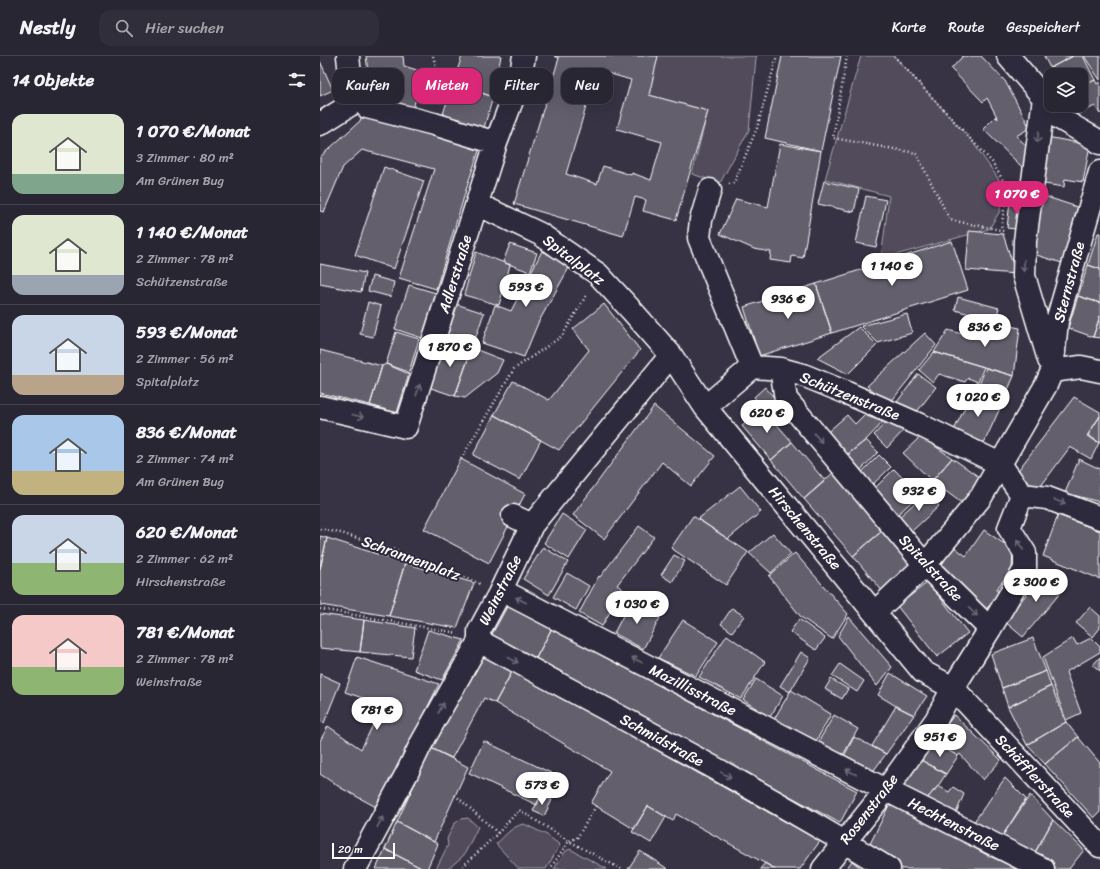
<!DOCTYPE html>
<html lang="de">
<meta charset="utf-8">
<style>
body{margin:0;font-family:Sriracha,sans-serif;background:#312e3c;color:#f1f3f6;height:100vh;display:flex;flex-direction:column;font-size:15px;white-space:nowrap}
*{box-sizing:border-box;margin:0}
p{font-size:13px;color:#a5a5ac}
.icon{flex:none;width:22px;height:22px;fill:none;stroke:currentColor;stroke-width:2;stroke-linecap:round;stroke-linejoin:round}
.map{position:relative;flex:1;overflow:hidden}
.details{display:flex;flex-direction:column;background:#292634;width:320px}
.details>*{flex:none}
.top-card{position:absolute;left:12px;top:12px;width:380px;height:36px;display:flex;gap:8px}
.controls{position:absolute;left:724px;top:12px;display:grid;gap:8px}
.controls a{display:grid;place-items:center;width:44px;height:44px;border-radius:8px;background:#292634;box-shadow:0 4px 16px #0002,0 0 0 1px #45434f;font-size:20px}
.scale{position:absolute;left:12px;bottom:10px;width:63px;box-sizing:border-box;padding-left:4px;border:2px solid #fff;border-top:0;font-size:11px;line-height:14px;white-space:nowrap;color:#fff;-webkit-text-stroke:3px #2f2a3d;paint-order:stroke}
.price{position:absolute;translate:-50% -34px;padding:0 9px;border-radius:14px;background:#fff;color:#222;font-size:13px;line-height:26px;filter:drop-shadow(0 1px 2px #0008)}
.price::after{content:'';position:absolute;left:50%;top:24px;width:12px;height:9px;margin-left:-6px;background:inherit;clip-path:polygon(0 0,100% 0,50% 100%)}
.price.selected{background:#db2777;color:#fff}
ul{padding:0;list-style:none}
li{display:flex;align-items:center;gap:12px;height:100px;padding:0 12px}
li+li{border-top:1px solid #45434f}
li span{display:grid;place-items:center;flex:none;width:112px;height:80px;border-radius:12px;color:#555}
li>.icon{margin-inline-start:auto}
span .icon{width:48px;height:48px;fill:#fffc;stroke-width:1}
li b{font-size:17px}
h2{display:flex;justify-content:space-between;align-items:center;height:48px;padding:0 12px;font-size:17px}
.chip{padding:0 14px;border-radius:12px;background:#292634;box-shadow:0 4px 16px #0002,0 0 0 1px #45434f;font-size:14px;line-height:36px}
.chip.selected{background:#db2777;color:#fff}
header{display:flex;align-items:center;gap:24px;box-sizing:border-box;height:56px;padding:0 20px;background:#292634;border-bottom:1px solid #45434f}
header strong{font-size:19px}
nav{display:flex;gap:22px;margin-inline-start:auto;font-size:14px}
.search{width:280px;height:36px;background:#312e3c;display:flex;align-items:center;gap:10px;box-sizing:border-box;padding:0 14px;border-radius:12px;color:#a5a5ac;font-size:15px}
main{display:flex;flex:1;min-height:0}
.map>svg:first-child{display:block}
.green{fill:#514c5c;stroke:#a8a6ae}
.building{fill:#635f6d;stroke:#fff;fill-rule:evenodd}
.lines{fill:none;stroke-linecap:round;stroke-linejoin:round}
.minor-casing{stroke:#fff;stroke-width:25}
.path{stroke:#fff;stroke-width:2.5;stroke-dasharray:1 3;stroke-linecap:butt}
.minor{stroke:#2f2a3d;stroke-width:22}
.oneway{stroke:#6d6a77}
.labels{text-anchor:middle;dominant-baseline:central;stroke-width:4;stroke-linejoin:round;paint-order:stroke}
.street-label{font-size:15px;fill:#fff;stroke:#2f2a3d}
</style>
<header>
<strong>Nestly</strong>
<div class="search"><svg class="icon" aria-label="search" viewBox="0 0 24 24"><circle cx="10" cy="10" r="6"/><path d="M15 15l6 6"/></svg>Hier suchen</div>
<nav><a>Karte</a><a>Route</a><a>Gespeichert</a></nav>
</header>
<main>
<section class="details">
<h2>14 Objekte<svg class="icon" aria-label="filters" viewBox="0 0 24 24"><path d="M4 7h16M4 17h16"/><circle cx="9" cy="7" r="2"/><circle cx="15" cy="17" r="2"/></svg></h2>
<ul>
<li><span style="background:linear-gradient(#dfe7d0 75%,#7fa58c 0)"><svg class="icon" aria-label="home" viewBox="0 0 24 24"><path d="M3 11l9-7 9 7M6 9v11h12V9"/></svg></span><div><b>1 070 €/Monat</b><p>3 Zimmer · 80 m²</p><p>Am Grünen Bug</p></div></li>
<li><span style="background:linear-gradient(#dfe7d0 75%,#9aa5b1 0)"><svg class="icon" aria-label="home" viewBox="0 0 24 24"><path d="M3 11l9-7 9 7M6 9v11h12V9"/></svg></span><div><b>1 140 €/Monat</b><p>2 Zimmer · 78 m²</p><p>Schützenstraße</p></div></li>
<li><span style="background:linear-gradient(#c9d6e8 75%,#b9a48a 0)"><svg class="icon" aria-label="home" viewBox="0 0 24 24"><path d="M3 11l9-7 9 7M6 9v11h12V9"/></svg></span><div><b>593 €/Monat</b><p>2 Zimmer · 56 m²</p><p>Spitalplatz</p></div></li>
<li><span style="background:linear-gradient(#a9c7e8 70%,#c2b280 0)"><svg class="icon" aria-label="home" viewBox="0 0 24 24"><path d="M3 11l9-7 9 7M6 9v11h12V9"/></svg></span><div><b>836 €/Monat</b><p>2 Zimmer · 74 m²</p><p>Am Grünen Bug</p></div></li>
<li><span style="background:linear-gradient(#c9d6e8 60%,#8fb573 0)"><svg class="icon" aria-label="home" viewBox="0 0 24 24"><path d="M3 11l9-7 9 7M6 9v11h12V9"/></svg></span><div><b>620 €/Monat</b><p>2 Zimmer · 62 m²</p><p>Hirschenstraße</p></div></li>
<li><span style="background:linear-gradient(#f6c9c9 65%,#8fb573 0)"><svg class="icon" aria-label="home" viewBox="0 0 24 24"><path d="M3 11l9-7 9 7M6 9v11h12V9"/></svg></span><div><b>781 €/Monat</b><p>2 Zimmer · 78 m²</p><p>Weinstraße</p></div></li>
</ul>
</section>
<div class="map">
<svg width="780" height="813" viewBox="0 0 780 813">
<rect width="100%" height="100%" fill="#373345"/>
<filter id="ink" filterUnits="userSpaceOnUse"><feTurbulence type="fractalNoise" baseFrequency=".025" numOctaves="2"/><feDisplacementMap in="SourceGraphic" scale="8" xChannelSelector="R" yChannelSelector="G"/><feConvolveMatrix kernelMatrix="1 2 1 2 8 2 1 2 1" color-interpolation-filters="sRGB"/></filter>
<g filter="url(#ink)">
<path class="green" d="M338,0H437L436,2L429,74L400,127L372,118L388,55L329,39Z
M541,0H574L652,85L682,128L680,155L669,173L561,203L569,140L505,123Z
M148,762L158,771L144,799L128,813H116L128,789L127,783L134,768L141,763Z
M204,768L227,779L240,789L226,813H199L176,788C185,780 192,770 204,768Z
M250,793L287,813H234L246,795Z"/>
<path class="building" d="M46,0H83L84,10L103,16L93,53L51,41Z
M142,0H181L173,41L133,27Z
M234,0H338L329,39L388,55L356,164L323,155L326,144L315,141L303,180L194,148L239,2ZM277,14L311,24L297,73L342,86L331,124L312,117L311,119L283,110L277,128L246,118Z
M462,0H521L501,95L445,82Z
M643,0H661L685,25L710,72L696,80L709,92L704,113L663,73L676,60L678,63L667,42L663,46L631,13Z
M724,0H753L730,12Z
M753,0H763L775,24L761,31V19H733L730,12Z
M764,0H780V24Z
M0,5L13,34L0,40Z
M775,24L777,28L780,26V58L775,50L754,60L748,49H761V31Z
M133,27L173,41L163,75L122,61Z
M43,56L160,92L149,124L116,233L79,222L114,113L42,94L23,111L4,156L0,155V101L40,65Z
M727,81L770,89L763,126L745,123L744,131L718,127Z
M460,88L501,95L483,202L472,200L471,207L450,204L451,196L434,193L400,178L416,143L448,151Z
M64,111L104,125L74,213L35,199Z
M504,125L539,133L534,156L498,148Z
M715,137L760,152L742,207L710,197Z
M546,140L566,144L556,191L536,187Z
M690,145L706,146L704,174L687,172Z
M649,175L683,178L696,218L646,214Z
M778,177H780V213L768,209Z
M632,185L648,234L512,277L496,228Z
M190,188L217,197L210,216L183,206Z
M222,195L250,210L218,267L204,301L162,287L175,249L191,255Z
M156,196L190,209L179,249L144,239Z
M0,208L45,217L41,236L0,228Z
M768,209L780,213V247L758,240Z
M52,220L74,226L71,241L48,235Z
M496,228L512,277L439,300L424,251Z
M89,229L116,237L102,282L75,273Z
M758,240L780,247V260L773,281L748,272Z
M638,241L679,252L676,262L672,264L635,254Z
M48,246L61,250L53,281L40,278Z
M136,248L164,257L152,292L125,283Z
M284,248L320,294L239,394L174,359L193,325L229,344L269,294L253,273Z
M587,258L592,277L558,287L541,270Z
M780,260V282L773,281Z
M669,266L700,272L694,320L614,296L628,274L666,285Z
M539,271L557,289L528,318L497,302Z
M76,276L99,283L89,316L66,308Z
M605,277L616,289L570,347L547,330Z
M125,283L152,292L135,340L108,331Z
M152,292L183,304L177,317L145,342L135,340Z
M0,294L62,310L50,349L0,337Z
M614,296L664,311L658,326L648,322L645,326L619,318L613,326L599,314Z
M66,308L89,318L77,357L50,349L62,310Z
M666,312L694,320L681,350L655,338Z
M598,318L616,331L596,357L577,346Z
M445,331L464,353L452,363L434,341Z
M652,337L681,350L664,387L634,374Z
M754,341L780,356V360L767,380L779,387L771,403L750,391L718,434L696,417Z
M334,350L395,400L371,430L342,406L284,483L253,459Z
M443,352L472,386L451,404L422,370Z
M174,359L221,384L200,424L153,399Z
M527,359L535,368L544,359L563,366L546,384L523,402L503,380Z
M780,360V387L768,379Z
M566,366L585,373L567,392L554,379Z
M601,380L632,402L612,425L583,397Z
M546,384L558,396L537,418L523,402Z
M472,386L505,425L484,443L451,404Z
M559,399L571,411L551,430L539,419Z
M632,402L662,423L643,448L612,425Z
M141,403L205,438L169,507L104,473Z
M759,403L780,413V446L745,437Z
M574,413L599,439L577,459L553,434Z
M514,416L563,474L533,500L484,443Z
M420,430L441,456L408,483L378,463Z
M607,436L619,450L592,475L579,461Z
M242,458L267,474L249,503L224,487Z
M738,459L780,475V523L723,500Z
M373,460L428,496L406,529L351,492Z
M319,470L334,481L297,529L303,533L282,570L259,557L279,520L280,521Z
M563,474L595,511L564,537L533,500Z
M664,474L693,494L692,512L676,534L681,538L664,555L621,510L633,490L646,500Z
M453,477L471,498L451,517L429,497Z
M0,480L7,482L0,513Z
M7,482L85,507L69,560L0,549V513Z
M223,491L248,506L229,539L203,523Z
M475,497L528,558L512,583L481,561L449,520Z
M354,499L365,505L352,526L341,519Z
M85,507L154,527L137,572L69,560Z
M728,513L747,529L703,581L684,565Z
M247,517L269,530L256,554L233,541Z
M608,526L648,577L617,601L577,550Z
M310,546L340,562L323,593L294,577Z
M188,549L232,572L215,604L171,580Z
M770,551L780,560V572L773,581L756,567Z
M412,552L424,560L412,576L401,568Z
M0,558L44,564L40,596L0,592Z
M529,561L572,611L557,630L518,580Z
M479,563L505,582L496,594L470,576Z
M44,564L95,572L91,601L40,596Z
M363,564L398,586L376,620L338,602Z
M232,572L537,735L520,767L215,604Z
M108,574L144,584L122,624L94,614Z
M407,579L445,606L421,643L379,621Z
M713,582L726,615L682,632L671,598Z
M753,582L757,589L771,582L780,591V596L746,616L761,657L746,664L723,601Z
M481,596L490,602L470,636L460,630Z
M163,598L193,614L175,647L164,642L132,702L111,692Z
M37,601L119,628L58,752L21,732L0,718V685L8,670L41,693L63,649L25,636Z
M780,601V615L773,609Z
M520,608L544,625L537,636L512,620Z
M193,614L500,785L480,813H455L356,758L353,765L328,750L314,773L271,747L290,715L175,647Z
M726,615L731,630L688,651L682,632Z
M570,617L607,640L594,659L576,650L558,639Z
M0,618L20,627L4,667L0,665Z
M436,623L463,640L450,661L423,644Z
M511,623L528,633L522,643L505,633Z
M731,630L746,666L707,689L688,651Z
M471,634L511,658L494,689L453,665Z
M576,650L594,659L566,698L552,690Z
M514,659L538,673L520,704L496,690Z
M634,659L681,704L663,724L640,698L638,700L614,686Z
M746,666L758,681L725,708L707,689Z
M534,681L566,698L551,718L521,706Z
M758,681L780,707V756L774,762L725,708Z
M164,685L231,717L217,749L149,717Z
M614,686L638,700L626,718L601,704Z
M111,692L148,711L114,786L77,766Z
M601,704L626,718L618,730L604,746L579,733Z
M685,722L706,743L681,782L653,767Z
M618,730L629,736L633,731L644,738L634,762L604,746Z
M221,739L232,744L224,760L213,755Z
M710,739L733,764L713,800L681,782Z
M571,745L667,799L699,813H583L548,792Z
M328,750L346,761L331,787L312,776Z
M733,764L764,794L749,813H736L713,800Z
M77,766L118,788L107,813L101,812L65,793Z
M65,793L101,812V813H56Z
M320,795L348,813H308Z
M532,805L542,813H526Z
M445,807L455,813H440Z"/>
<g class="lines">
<g class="minor-casing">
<path id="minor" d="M688,0L724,42L739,62L775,83L780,87
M724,42L705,185L704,220L729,304
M47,51L114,68L176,87
M0,68L33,47L28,0
M390,134L381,164L379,182L432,311
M157,148L220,178L278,218L313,256L351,299L385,351L603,616L633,632L780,790
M461,313L466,343L605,509L670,573
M732,315L761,311L780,315
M0,351L86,371L176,87L200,23L204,0
M385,351L432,311L461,313L483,319L527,337L600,369L680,408L702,439L689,472L705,497V513L670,573L633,632L616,664L566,734L503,813
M702,439L727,442L780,462
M193,460L212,469
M181,534L566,734L723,813
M555,556L605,509L661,441L726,329L732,315L737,265L780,116
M159,585C296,659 436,731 569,813
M35,813L87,717L101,688L159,585V575L179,538L212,469L351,299"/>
</g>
<path class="path" d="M113,0L123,34L119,48
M527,0L513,82L596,97L630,164L681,174L685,176
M574,0L672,106L684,126L685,147L681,174
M409,128L414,127L437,72L457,0
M141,403L194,313L242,280L267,238
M0,473L21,477L105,504L160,528
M0,553L138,577
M135,739L178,777
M276,750L257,782L249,785L301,813
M140,813L178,777L199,754L249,785L230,813"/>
<use href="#minor" class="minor"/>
</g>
<defs><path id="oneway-shaft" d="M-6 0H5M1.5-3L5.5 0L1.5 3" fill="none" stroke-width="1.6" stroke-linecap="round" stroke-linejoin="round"/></defs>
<g class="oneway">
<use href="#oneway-shaft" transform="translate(718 81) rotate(98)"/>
<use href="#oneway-shaft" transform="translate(704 210) rotate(91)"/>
<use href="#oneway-shaft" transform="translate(98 334) rotate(-72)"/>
<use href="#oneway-shaft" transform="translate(38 360) rotate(14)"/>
<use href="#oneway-shaft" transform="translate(498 382) rotate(50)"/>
<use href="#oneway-shaft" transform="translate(740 446) rotate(21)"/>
<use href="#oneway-shaft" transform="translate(700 489) rotate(-123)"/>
<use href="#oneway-shaft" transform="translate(201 544) rotate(-153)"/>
<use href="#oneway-shaft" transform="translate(653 556) rotate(44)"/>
<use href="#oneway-shaft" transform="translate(193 604) rotate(28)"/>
<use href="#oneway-shaft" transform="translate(317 604) rotate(-153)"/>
<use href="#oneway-shaft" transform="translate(121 652) rotate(-61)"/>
<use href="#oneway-shaft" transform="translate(531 716) rotate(-152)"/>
<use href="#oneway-shaft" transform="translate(406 719) rotate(29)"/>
<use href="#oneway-shaft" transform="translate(60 766) rotate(-62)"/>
</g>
</g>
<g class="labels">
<g class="street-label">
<text transform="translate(254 204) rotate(37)">Spitalplatz</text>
<text transform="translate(135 218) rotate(-73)">Adlerstraße</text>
<text transform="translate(749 226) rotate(-75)">Sternstraße</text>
<text transform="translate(530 340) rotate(22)">Schützenstraße</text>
<text transform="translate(485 472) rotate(50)">Hirschenstraße</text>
<text transform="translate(91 502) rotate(20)">Schrannenplatz</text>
<text transform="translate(611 512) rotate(47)">Spitalstraße</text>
<text transform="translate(180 534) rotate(-63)">Weinstraße</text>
<text transform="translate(373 634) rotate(27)">Mazillisstraße</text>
<text transform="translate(342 684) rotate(29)">Schmidstraße</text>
<text transform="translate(715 720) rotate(47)">Schäfflerstraße</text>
<text transform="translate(549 753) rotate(-52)">Rosenstraße</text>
<text transform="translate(634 768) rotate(27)">Hechtenstraße</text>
</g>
</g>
</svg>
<div class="controls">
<a><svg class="icon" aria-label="layers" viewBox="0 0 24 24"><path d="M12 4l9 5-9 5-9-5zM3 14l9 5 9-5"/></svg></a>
</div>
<div class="scale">20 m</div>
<b class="price selected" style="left:697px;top:159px">1 070 €</b>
<b class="price" style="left:572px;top:231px">1 140 €</b>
<b class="price" style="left:206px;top:252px">593 €</b>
<b class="price" style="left:468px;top:264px">936 €</b>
<b class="price" style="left:665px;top:292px">836 €</b>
<b class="price" style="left:130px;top:312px">1 870 €</b>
<b class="price" style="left:658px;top:362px">1 020 €</b>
<b class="price" style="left:447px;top:378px">620 €</b>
<b class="price" style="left:599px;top:456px">932 €</b>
<b class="price" style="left:716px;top:547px">2 300 €</b>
<b class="price" style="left:317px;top:569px">1 030 €</b>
<b class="price" style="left:57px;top:675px">781 €</b>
<b class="price" style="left:620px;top:702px">951 €</b>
<b class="price" style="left:222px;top:750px">573 €</b>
<div class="top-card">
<a class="chip">Kaufen</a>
<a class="chip selected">Mieten</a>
<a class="chip">Filter</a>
<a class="chip">Neu</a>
</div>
</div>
</main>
